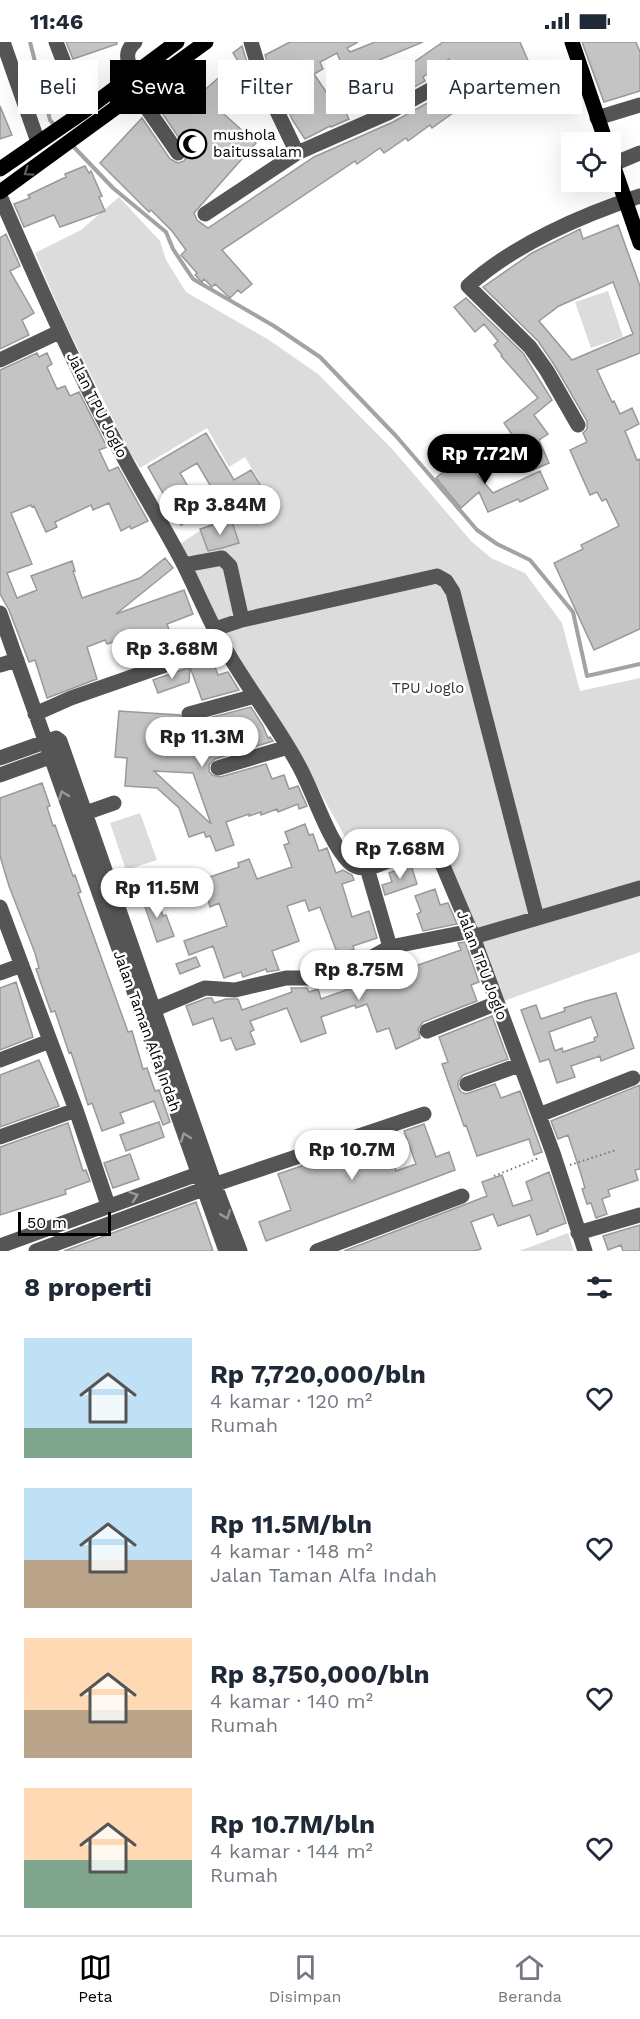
<!DOCTYPE html>
<html lang="id">
<meta charset="utf-8">
<style>
body{margin:0;font-family:"Work Sans",sans-serif;background:#f6f6f7;color:#1f2937;height:100vh;display:flex;flex-direction:column;font-size:22px;white-space:nowrap}
*{box-sizing:border-box;margin:0}
p{font-size:20px;color:#747a83}
.icon{flex:none;width:33px;height:33px;fill:none;stroke:currentColor;stroke-width:2;stroke-linecap:round;stroke-linejoin:round}
.map{position:relative;height:1209px;overflow:hidden}
.drawer{display:flex;flex-direction:column;background:#fff;flex:1}
.drawer>*{flex:none}
.top-card{position:absolute;left:18px;top:18px;width:604px;height:54px;display:flex;gap:12px}
.fabs{position:absolute;left:561px;top:90px;display:grid;gap:12px}
.fabs a{display:grid;place-items:center;width:60px;height:60px;border-radius:0px;background:#fff;box-shadow:0 6px 24px #0002;font-size:30px}
.scale{position:absolute;left:18px;bottom:15px;width:93px;box-sizing:border-box;padding-left:6px;border:3px solid #000;border-top:0;font-size:16px;line-height:21px;white-space:nowrap;color:#000;-webkit-text-stroke:4px #fff;paint-order:stroke}
.price{position:absolute;translate:-50% -51px;padding:0 14px;border-radius:21px;background:#fff;color:#222;font-size:20px;line-height:39px;filter:drop-shadow(0 2px 3px #0008)}
.price::after{content:'';position:absolute;left:50%;top:36px;width:18px;height:14px;margin-left:-9px;background:inherit;clip-path:polygon(0 0,100% 0,50% 100%)}
.price.selected{background:#000;color:#fff}
ul{padding:0;list-style:none}
li{display:flex;align-items:center;gap:18px;height:150px;padding:0 24px}
li span{display:grid;place-items:center;flex:none;width:168px;height:120px;border-radius:0px;color:#555}
li>.icon{margin-inline-start:auto}
span .icon{width:72px;height:72px;fill:#fffc;stroke-width:1}
li b{font-size:26px}
h2{display:flex;justify-content:space-between;align-items:center;height:72px;padding:0 24px;font-size:26px}
.pill{padding:0 21px;border-radius:0px;background:#fff;box-shadow:0 6px 24px #0002;font-size:21px;line-height:54px}
.pill.selected{background:#000;color:#fff}
.status{display:flex;justify-content:space-between;align-items:center;height:42px;padding:0 30px;background:#fff;direction:ltr}
.status svg{height:16px;fill:currentColor}
.menu{display:flex;justify-content:space-around;align-items:center;height:84px;border-top:2px solid #e0e1e3;background:#fff;font-size:16px;color:#747a83}
.menu a{display:grid;justify-items:center;gap:3px}
.menu .selected{color:#000}
.map>svg:first-child{display:block}
.green{fill:#dcdcdc}
.lines{fill:none;stroke-linecap:round;stroke-linejoin:round}
.stream{stroke:#a3a3a3;stroke-width:4}
.building{fill:#c4c4c4;stroke:#999;stroke-width:1.5;fill-rule:evenodd}
.path{stroke:#777;stroke-width:2;stroke-dasharray:1.5 3;stroke-linecap:butt}
.minor{stroke:#555;stroke-width:15}
.major{stroke:#000;stroke-width:15}
.oneway{stroke:#595959}
.oneway2{stroke:#999}
.labels{text-anchor:middle;dominant-baseline:central;stroke-width:5;stroke-linejoin:round;paint-order:stroke}
.poi-label{font-size:15px;fill:#000;stroke:#fff;text-anchor:start}
.street-label{font-size:15px;fill:#000;stroke:#fff}
.park-label{font-size:15px;fill:#333;stroke:#fff}
</style>
<div class="status"><b>11:46</b><svg viewBox="0 0 49 12"><path d="M0 12V9h3v3zM5 12V6h3v6zM10 12V3h3v9zM15 12V0h3v12zM26 1h20v11H26zM47 4h2v5h-2z"/></svg></div>
<div class="map">
<svg width="640" height="1209" viewBox="0 0 640 1209">
<rect width="100%" height="100%" fill="#fff"/>
<path class="green" d="M119,155L160,199L166,218L186,250L269,298L318,332L394,409L471,499L491,516L525,531L562,581L580,649L640,636V910L501,960L437,801L372,826L355,813L304,721L224,590L180,502L228,470L265,449L245,415L229,425L207,386L140,426L129,409L66,283L35,211L81,188Z
M608,249L623,295L591,306L575,260Z
M140,771L157,818L126,828L110,781Z
M568,1191L574,1209H519Z"/>
<g class="lines">
<path class="stream" d="M30,0L50,78L56,85
M71,102L113,146L166,190L173,207L193,237L274,284L320,315L396,394L477,488L497,502L530,518L573,570L587,634L640,622"/>
</g>
<path class="building" d="M66,0H117V2L73,17Z
M290,0H358L347,6L350,10L375,0H423L379,18L391,36L443,0H520L533,30L518,36L513,23L476,36L485,57L468,64L467,61L432,86L430,83L408,99L406,96L384,111L380,106L357,122L355,119L222,208L252,242L241,251L238,248L230,256L215,242L212,245L204,237L202,240L195,233L197,231L181,213L186,208L172,189L151,168L149,170L100,121L142,76L170,117L178,121L184,119L188,111L186,106L160,68L174,54L179,60L196,45L201,51L238,19L233,11L242,4L255,46L224,72L256,101L194,171L197,178L208,186L314,115L393,80L460,43L465,35L463,29L459,25H452L449,17L423,35L425,39L385,62L382,57L362,71L337,11L320,20L323,27L314,32L337,66L342,62L349,77L331,85L330,84L305,97L293,79L272,36L265,13Z
M582,0H636L640,10V49L604,60Z
M556,21L563,39L538,49L531,32Z
M0,64L12,93L0,97Z
M85,124L89,131L91,129L102,154L99,155L105,169L60,185L54,173L24,185L14,162L30,156L28,153L66,135L65,132Z
M618,183L640,244V311L597,328L612,360L614,359L620,372L632,366L639,382L625,389L637,418L640,417V587L594,608L554,521L583,507L581,503L619,484L606,457L602,459L597,450L590,453L570,408L587,400L583,391L587,387V379L555,324L538,299L483,245L532,211L580,187L583,197ZM613,240L633,292L572,318L539,279L559,264Z
M6,192L20,224L10,229L34,271L22,278L29,293L0,307V196Z
M466,256L523,311L552,358L534,373L548,392L539,398L549,421L533,428L526,413L504,381L538,356L501,314L502,313L494,303L498,299L484,282L475,290L454,265Z
M37,311L39,315L47,311L52,322L47,325L57,347L65,344L70,354L79,350L107,405L99,408L109,429L118,425L148,479L131,487L130,484L121,489L109,461L93,468L91,463L55,480L57,485L46,490L34,464L32,465L31,463L11,471L32,522L7,531L17,556L37,548L31,534L72,519L75,529H73L82,556L140,536L165,516L173,526L116,572L184,548L193,572L167,582L174,602L206,591L209,598L146,619L145,615L124,622L116,599L107,602L105,598L87,605L97,637L47,656L35,618L29,620L9,568L0,552V328Z
M206,391L234,438L251,428L261,444L243,454L240,448L220,460L197,421L180,431L203,470L181,483L148,425Z
M469,407L482,423L474,429L493,451L540,429L548,447L520,460L518,457L488,470L479,450L461,466L436,436Z
M231,477L239,501L222,506L208,509L200,487Z
M212,617L218,633L228,630L239,648L202,658L190,625Z
M190,625L189,640L158,651L153,638Z
M251,665L263,684L268,696L270,695L273,699L215,717L209,723V729L212,733L220,735L266,722L272,737L284,733L289,747L298,744L307,764L299,767L298,762L278,770L277,767L261,773V770L249,774V772L226,780L234,803L216,809L210,794L206,795L204,790L189,795L179,766L157,746L125,744L127,716L115,715L119,669L180,673L186,682ZM154,729L193,731L211,782Z
M42,741L50,764L47,765L53,784L55,783L73,834L75,833L81,850L78,851L128,990L132,989L143,1027L147,1026L155,1049L159,1048L170,1080L163,1083L154,1059L120,1071L124,1081L102,1089L92,1061L88,1063L71,1010L69,1011L55,969L51,970L36,927L39,926L35,911L9,844L0,814V756Z
M305,782L309,793L313,792L319,809L327,806L336,831L343,828L352,833L354,838L342,842L352,875L369,869L377,896L353,904L354,907L338,913L320,865L309,869L305,858L287,864L299,899L272,909L279,928L267,930L266,927L243,935L241,930L224,936L213,904L189,913L184,899L227,884L219,861L210,865L207,854L196,858L192,846L203,842L201,838L239,825L238,821L249,817L257,837L292,825L284,803L289,801L285,790Z
M411,823L417,842L385,853L382,843L392,840L389,831Z
M435,847L440,863L448,861L457,882L423,889L417,872L421,870L415,854Z
M155,851L163,874L166,873L174,894L157,900L142,856Z
M465,900L479,940L471,943L477,959L423,980L418,987L420,996L396,1007L389,986L377,990L367,962L356,966L355,963L321,975L326,991L301,1000L287,966L250,979L254,988L250,990L255,1002L236,1008L231,996L221,999L213,976L193,983L186,964L207,956H212L214,961L226,957H238L242,968L292,950L291,946H307L309,950L318,947L321,957L349,947L346,940L367,933L366,930L374,925L379,923L380,926L404,918L407,927L461,908L458,901Z
M196,915L200,924L180,932L176,922Z
M16,940L33,995L0,1008V946Z
M616,951L634,1006L601,1019L600,1014L571,1024L575,1035L557,1041L549,1017L540,1020L521,968L536,963L541,977L565,969L564,966L586,959ZM591,975L598,994L594,996L595,999L563,1010L562,1006L555,1009L549,990Z
M492,974L508,1017L463,1033L458,1040V1045L461,1050L466,1052L495,1042L501,1056L520,1049L542,1110L534,1113L529,1097L477,1114L466,1083L464,1084L442,1022L448,1020L439,995Z
M39,1018L59,1064L0,1085V1033Z
M640,1043V1127L635,1128L638,1138L608,1148L610,1154L602,1157L607,1172L596,1176L591,1161L587,1162L582,1147L585,1146L580,1129L568,1093L558,1097L551,1079Z
M159,1080L164,1095L126,1109L120,1093Z
M68,1081L83,1129L86,1128L90,1139L65,1148L66,1152L0,1173V1105Z
M424,1082L436,1115L449,1110L455,1128L266,1199L259,1180L291,1168L278,1132L384,1096L396,1129L416,1122L404,1089Z
M130,1112L139,1137L113,1146L104,1121Z
M549,1130L566,1181L547,1188L548,1189L537,1193L530,1173L498,1184L493,1172L471,1180L481,1207L474,1209H344L487,1154L482,1140L502,1133L513,1164L532,1158L526,1140Z
M196,1160L213,1209H64Z
M640,1183V1209H623L621,1203L608,1208L603,1194Z"/>
<g class="lines">
<path class="path" d="M570,1123L616,1108
M494,1134L539,1116"/>
<path class="minor" d="M3,0L38,100
M56,0L83,70
M251,0L263,40L297,111L388,71L455,34
M133,33C128,19 123,11 135,0
M137,52L178,111
M597,76L640,63
M613,122L640,111
M0,154C38,241 76,329 122,412C142,450 165,486 184,523C197,549 208,576 222,601C245,643 276,681 299,724C314,751 328,799 349,820C372,842 412,793 438,812L473,895L553,1111L585,1209
M205,172L297,111
M0,318L59,290
M578,383L547,329L530,305L468,244C513,203 582,173 640,154
M184,523L222,516L230,524L242,578L215,587
M0,571L226,1209
M242,578L437,534L446,539L453,550L537,876
M0,623L17,618
M35,672L71,656L223,603
M189,672L255,654
M0,716L56,696L60,699L217,1149L240,1209
M218,726L288,705
M0,733L58,712
M77,774L114,761
M0,865L76,1068L108,1163
M473,895L640,846
M390,905L471,889
M0,931L22,923
M155,967L205,946L235,948L286,936H324L349,928L390,905L367,826
M427,989L497,961
M0,1018L50,999
M467,1042L519,1023
M539,1073L633,1036
M0,1095L76,1068
M578,1191L640,1173
M0,1204L206,1129
M36,1209L225,1139L424,1072
M317,1209L462,1154"/>
<path class="major" d="M572,0L606,100
M610,114L640,201
M0,127L83,70L177,0
M0,150L206,0"/>
</g>
<defs><path id="oneway-chevron" d="M-2-3.5L2.5 0L-2 3.5" fill="none" stroke-width="1.6" stroke-linecap="round" stroke-linejoin="round" transform="scale(1.5)"/></defs>
<use class="oneway" href="#oneway-chevron" transform="translate(28 130) rotate(145)"/>
<g class="oneway2">
<use href="#oneway-chevron" transform="translate(63 753) rotate(-110)"/>
<use href="#oneway-chevron" transform="translate(185 1095) rotate(-110)"/>
<use href="#oneway-chevron" transform="translate(134 1154) rotate(-19)"/>
<use href="#oneway-chevron" transform="translate(226 1173) rotate(69)"/>
</g>
<defs>
<g id="mosque-ring" transform="scale(1.5)"><circle r="9.5" fill="#fff" stroke="#000" stroke-width="1.5"/><path d="M3.5-4.9A6 6 0 1 0 3.5 4.9A5 5 0 1 1 3.5-4.9Z" fill="#000"/></g>
</defs>
<g fill-rule="evenodd">
<use href="#mosque-ring" x="192" y="102"/>
</g>
<g class="labels">
<g class="poi-label">
<text x="213" y="93">mushola<tspan x="213" dy="17">baitussalam</tspan></text>
</g>
<g class="street-label">
<text transform="translate(97 363) rotate(63)">Jalan TPU Joglo</text>
<text transform="translate(482 923) rotate(69)">Jalan TPU Joglo</text>
<text transform="translate(147 989) rotate(70)">Jalan Taman Alfa Indah</text>
</g>
<g class="park-label">
<text x="428" y="646">TPU Joglo</text>
</g>
</g>
</svg>
<div class="fabs">
<a><svg class="icon" aria-label="locate" viewBox="0 0 24 24"><circle cx="12" cy="12" r="6"/><path d="M12 2v4M12 18v4M2 12h4M18 12h4"/></svg></a>
</div>
<div class="scale">50 m</div>
<b class="price selected" style="left:485px;top:443px">Rp 7.72M</b>
<b class="price" style="left:220px;top:494px">Rp 3.84M</b>
<b class="price" style="left:172px;top:638px">Rp 3.68M</b>
<b class="price" style="left:202px;top:726px">Rp 11.3M</b>
<b class="price" style="left:400px;top:838px">Rp 7.68M</b>
<b class="price" style="left:157px;top:877px">Rp 11.5M</b>
<b class="price" style="left:359px;top:959px">Rp 8.75M</b>
<b class="price" style="left:352px;top:1139px">Rp 10.7M</b>
<div class="top-card">
<a class="pill">Beli</a>
<a class="pill selected">Sewa</a>
<a class="pill">Filter</a>
<a class="pill">Baru</a>
<a class="pill">Apartemen</a>
</div>
</div>
<section class="drawer">
<h2>8 properti<svg class="icon" aria-label="filters" viewBox="0 0 24 24"><path d="M4 7h16M4 17h16"/><circle cx="9" cy="7" r="2"/><circle cx="15" cy="17" r="2"/></svg></h2>
<ul>
<li><span style="background:linear-gradient(#bfe0f5 75%,#7fa58c 0)"><svg class="icon" aria-label="home" viewBox="0 0 24 24"><path d="M3 11l9-7 9 7M6 9v11h12V9"/></svg></span><div><b>Rp 7,720,000/bln</b><p>4 kamar · 120 m²</p><p>Rumah</p></div><svg class="icon" aria-label="heart" viewBox="0 0 24 24"><path d="M12 20l-8-8c-3-5 5-10 8-4 3-6 11-1 8 4z"/></svg></li>
<li><span style="background:linear-gradient(#bfe0f5 60%,#b9a48a 0)"><svg class="icon" aria-label="home" viewBox="0 0 24 24"><path d="M3 11l9-7 9 7M6 9v11h12V9"/></svg></span><div><b>Rp 11.5M/bln</b><p>4 kamar · 148 m²</p><p>Jalan Taman Alfa Indah</p></div><svg class="icon" aria-label="heart" viewBox="0 0 24 24"><path d="M12 20l-8-8c-3-5 5-10 8-4 3-6 11-1 8 4z"/></svg></li>
<li><span style="background:linear-gradient(#ffd9b3 60%,#b9a48a 0)"><svg class="icon" aria-label="home" viewBox="0 0 24 24"><path d="M3 11l9-7 9 7M6 9v11h12V9"/></svg></span><div><b>Rp 8,750,000/bln</b><p>4 kamar · 140 m²</p><p>Rumah</p></div><svg class="icon" aria-label="heart" viewBox="0 0 24 24"><path d="M12 20l-8-8c-3-5 5-10 8-4 3-6 11-1 8 4z"/></svg></li>
<li><span style="background:linear-gradient(#ffd9b3 60%,#7fa58c 0)"><svg class="icon" aria-label="home" viewBox="0 0 24 24"><path d="M3 11l9-7 9 7M6 9v11h12V9"/></svg></span><div><b>Rp 10.7M/bln</b><p>4 kamar · 144 m²</p><p>Rumah</p></div><svg class="icon" aria-label="heart" viewBox="0 0 24 24"><path d="M12 20l-8-8c-3-5 5-10 8-4 3-6 11-1 8 4z"/></svg></li>
</ul>
</section>
<nav class="menu">
<a class="selected"><svg class="icon" aria-label="map" viewBox="0 0 24 24"><path d="M3 6l6-2 6 2 6-2v14l-6 2-6-2-6 2zM9 4v14M15 6v14"/></svg>Peta</a>
<a><svg class="icon" aria-label="saved" viewBox="0 0 24 24"><path d="M7 4h10v16l-5-4-5 4z"/></svg>Disimpan</a>
<a><svg class="icon" aria-label="home" viewBox="0 0 24 24"><path d="M3 11l9-7 9 7M6 9v11h12V9"/></svg>Beranda</a>
</nav>
